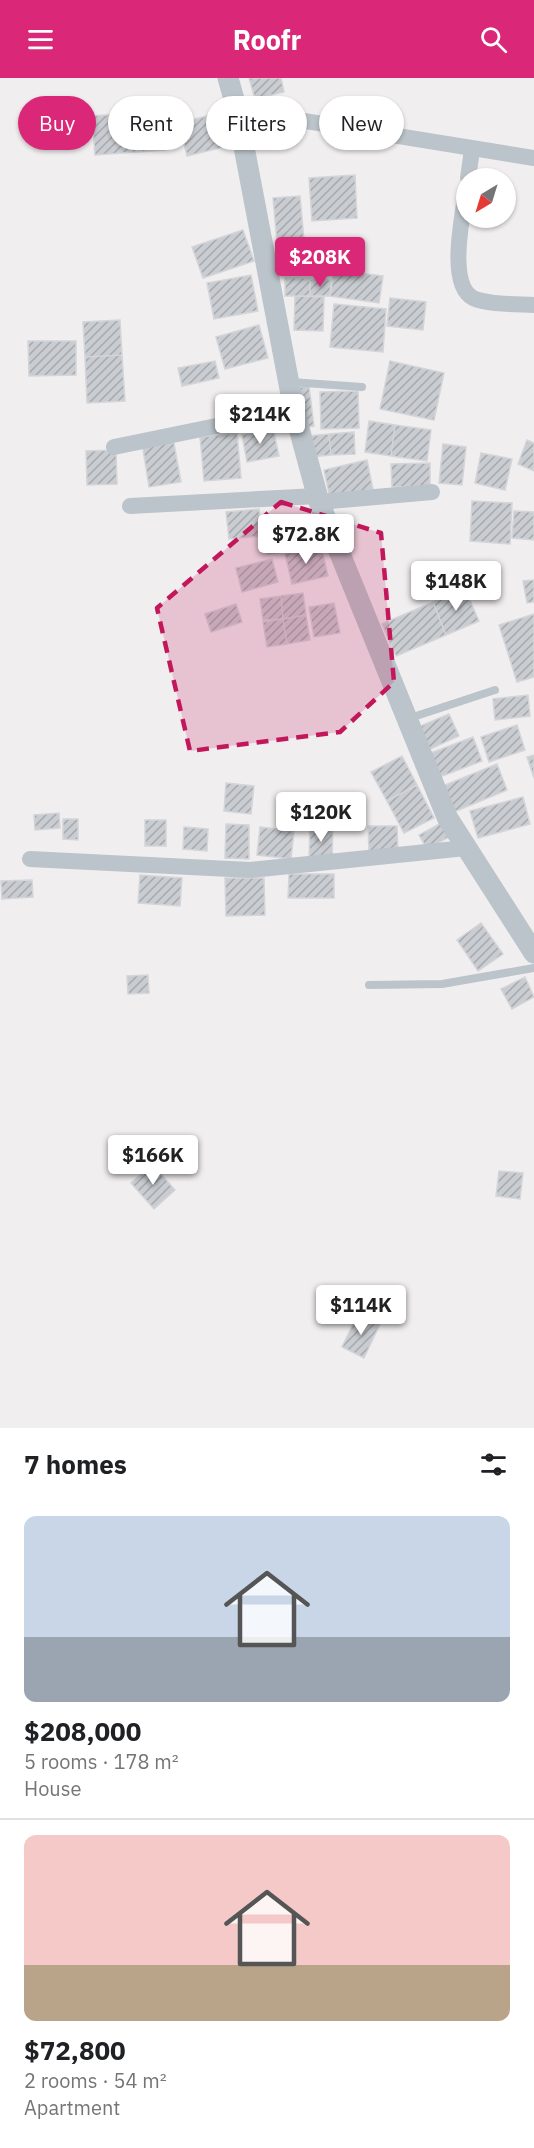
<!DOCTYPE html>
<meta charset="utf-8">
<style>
body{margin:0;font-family:"IBM Plex Sans",sans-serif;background:#f6f6f6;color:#202124;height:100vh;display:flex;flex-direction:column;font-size:22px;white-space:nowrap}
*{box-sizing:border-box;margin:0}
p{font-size:20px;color:#757577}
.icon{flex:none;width:33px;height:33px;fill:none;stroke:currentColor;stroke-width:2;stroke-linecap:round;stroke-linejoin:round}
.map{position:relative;height:1350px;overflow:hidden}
.details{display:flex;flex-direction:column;background:#fff;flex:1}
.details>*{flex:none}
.guide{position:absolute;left:18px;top:18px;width:498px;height:54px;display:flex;gap:12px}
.needle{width:39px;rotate:218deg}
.controls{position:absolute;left:456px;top:90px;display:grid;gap:12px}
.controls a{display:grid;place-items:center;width:60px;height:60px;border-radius:50%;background:#fff;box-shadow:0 2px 4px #0004;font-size:30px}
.price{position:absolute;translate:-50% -51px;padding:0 14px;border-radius:6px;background:#fff;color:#222;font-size:20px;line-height:39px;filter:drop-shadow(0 2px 3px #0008)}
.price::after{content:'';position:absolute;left:50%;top:36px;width:18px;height:14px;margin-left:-9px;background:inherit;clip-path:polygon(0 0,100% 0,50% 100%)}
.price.active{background:#db2777;color:#fff}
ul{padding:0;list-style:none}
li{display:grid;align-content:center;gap:12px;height:318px;padding:0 24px}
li+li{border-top:2px solid #e0e0e0}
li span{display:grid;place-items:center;height:186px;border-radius:12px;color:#555}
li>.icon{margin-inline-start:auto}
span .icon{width:108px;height:108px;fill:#fffc;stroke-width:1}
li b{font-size:26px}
h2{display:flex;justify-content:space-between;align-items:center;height:72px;padding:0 24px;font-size:26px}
.pill{padding:0 21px;border-radius:27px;background:#fff;box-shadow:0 2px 4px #0004;font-size:21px;line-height:54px}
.pill.active{background:#db2777;color:#fff}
header{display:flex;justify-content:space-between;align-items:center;height:78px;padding:0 24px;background:#db2777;color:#fff;font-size:27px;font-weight:800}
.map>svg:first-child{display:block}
.building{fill:url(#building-hatch);stroke:#d3d5d9;stroke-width:1.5}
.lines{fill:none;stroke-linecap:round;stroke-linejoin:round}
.service{stroke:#bbc4ca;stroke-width:8}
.minor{stroke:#bbc4ca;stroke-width:16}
.tertiary{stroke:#bbc4ca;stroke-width:21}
.marked{fill:#c2185b;fill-opacity:0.2;stroke:#c2185b;stroke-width:4.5;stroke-dasharray:12 8;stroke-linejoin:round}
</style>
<header><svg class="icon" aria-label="menu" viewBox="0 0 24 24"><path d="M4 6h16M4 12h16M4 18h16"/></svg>Roofr<svg class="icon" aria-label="search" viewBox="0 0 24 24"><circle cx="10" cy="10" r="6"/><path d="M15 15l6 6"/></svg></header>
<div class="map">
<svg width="534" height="1350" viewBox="0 0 534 1350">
<defs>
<pattern id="building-hatch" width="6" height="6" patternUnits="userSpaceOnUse" patternTransform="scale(1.5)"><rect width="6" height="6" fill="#c9ccd0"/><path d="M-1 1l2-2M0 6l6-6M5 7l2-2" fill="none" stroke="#a5a8ac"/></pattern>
</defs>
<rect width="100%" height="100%" fill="#f1eeef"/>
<path class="building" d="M249,0H281L284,14L255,21Z
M163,33L166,72L95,77L92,38Z
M219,35L228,68L187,78L179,45Z
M355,97L357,140L312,143L309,100Z
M300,118L304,162L277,164L273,120Z
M243,152L254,183L203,200L192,169Z
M334,192L383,198L379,225L330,218Z
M251,197L258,233L214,241L207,205Z
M285,200H310V218H285Z
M310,201L331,202L330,218H310Z
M295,218L324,219L323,253L294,252Z
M390,220L426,224L423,252L387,248Z
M334,226L386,231L383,274L330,269Z
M120,242L122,277L85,279L83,244Z
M259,247L268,280L225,291L216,259Z
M28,263H76V297L29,298Z
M122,277L125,323L87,325L85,279Z
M215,283L219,300L182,308L178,290Z
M390,283L444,295L434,342L380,331Z
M309,308L314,348L300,350L294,310Z
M358,313L359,350L321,351L320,314Z
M369,343L395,347L391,378L365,374Z
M395,347L431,352L427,383L391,378Z
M273,350L279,378L247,384L242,357Z
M354,354L355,376L331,377L329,356Z
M237,355L241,400L204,403L200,359Z
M329,356L331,377L309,379L307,358Z
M173,360L181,404L149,409L142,365Z
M527,362L534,365V393L518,386Z
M443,366L466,369L462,407L439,405Z
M116,372L117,406L87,407L86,373Z
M481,375L512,381L505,412L475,405Z
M367,382L373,411L330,420L324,392Z
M430,385V408L392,409L391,386Z
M472,423L512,425L510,466L470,463Z
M259,431L262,458L229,461L226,434Z
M514,433L534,434V462L512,460Z
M299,443L303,471L268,476L264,448Z
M321,468L328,498L292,506L285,476Z
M272,481L278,504L242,514L236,490Z
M534,502V524L527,525L523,503Z
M465,511L479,543L446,557L433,524Z
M303,515L306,537L283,541L281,518Z
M281,518L283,541L263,542L260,521Z
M433,524L446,557L396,578L382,546Z
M334,525L340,555L314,559L309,529Z
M236,526L242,544L211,554L205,536Z
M534,536V599L517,604L499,547Z
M306,537L310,562L287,566L283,541Z
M283,541L287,566L267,569L263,544Z
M528,617L530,638L495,642L493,621Z
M449,636L459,658L426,673L416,650Z
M517,647L525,672L489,684L481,659Z
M473,659L482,683L437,700L428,676Z
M534,677V700L527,679Z
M402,678L417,707L387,723L371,694Z
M497,686L507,712L449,736L438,710Z
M226,705L254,708L251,736L224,733Z
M417,707L434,740L404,755L387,723Z
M523,719L530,746L478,760L470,733Z
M59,735L60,750L35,752L34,737Z
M63,741H78V762L63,761Z
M145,742H166V768H145Z
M443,744L451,758L427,771L419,757Z
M226,746L249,747V781L225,780Z
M310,747L333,748L332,783L309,782Z
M368,748H397L398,773L369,774Z
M184,749L208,751L207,773L183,771Z
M260,749L294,753L291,781L257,777Z
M289,796H334V820H288Z
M140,797L182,800L180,828L138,825Z
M225,800H264L265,837L226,838Z
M32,802L33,819L2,821L1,803Z
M481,845L503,876L478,893L457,862Z
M148,897L149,915L128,916L127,898Z
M525,899L534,919L512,931L501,911Z
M152,1086L175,1112L154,1131L131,1105Z
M499,1093L523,1095L520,1121L496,1118Z
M358,1236L380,1246L364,1280L342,1269Z"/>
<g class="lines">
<path class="service" d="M291,304L362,309
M407,641L495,612
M369,907L442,906L534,890"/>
<path class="minor" d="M237,32L534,80
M468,100L472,72
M466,113C463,137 447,206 473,220C488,227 518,226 534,227
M114,369L294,332
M319,424L432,414
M130,428L317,418
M30,781L250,792L466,770"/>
<path class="tertiary" d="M228,0L237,32L294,332L319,424L447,739L534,875"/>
</g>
<path class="marked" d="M281,424L381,455L394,604L340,654L190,673L157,530Z"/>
</svg>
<div class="controls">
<a><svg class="needle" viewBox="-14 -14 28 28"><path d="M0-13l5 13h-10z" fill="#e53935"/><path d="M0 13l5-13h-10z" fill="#757577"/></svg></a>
</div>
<b class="price active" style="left:320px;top:210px">$208K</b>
<b class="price" style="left:260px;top:367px">$214K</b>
<b class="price" style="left:306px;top:487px">$72.8K</b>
<b class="price" style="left:456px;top:534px">$148K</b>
<b class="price" style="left:321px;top:765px">$120K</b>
<b class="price" style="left:153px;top:1108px">$166K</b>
<b class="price" style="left:361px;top:1258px">$114K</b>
<div class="guide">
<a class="pill active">Buy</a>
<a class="pill">Rent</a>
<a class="pill">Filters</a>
<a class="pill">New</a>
</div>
</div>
<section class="details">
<h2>7 homes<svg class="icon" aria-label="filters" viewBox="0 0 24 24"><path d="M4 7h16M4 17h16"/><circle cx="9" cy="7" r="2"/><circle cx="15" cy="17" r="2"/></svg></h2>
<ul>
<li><span style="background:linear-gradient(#c9d6e8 65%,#9aa5b1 0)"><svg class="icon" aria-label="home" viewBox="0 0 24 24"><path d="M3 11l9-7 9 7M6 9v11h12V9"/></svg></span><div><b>$208,000</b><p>5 rooms · 178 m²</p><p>House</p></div></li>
<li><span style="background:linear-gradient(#f6c9c9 70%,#b9a48a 0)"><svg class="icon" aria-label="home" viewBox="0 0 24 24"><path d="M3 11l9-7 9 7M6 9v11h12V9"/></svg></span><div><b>$72,800</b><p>2 rooms · 54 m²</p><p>Apartment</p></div></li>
</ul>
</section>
